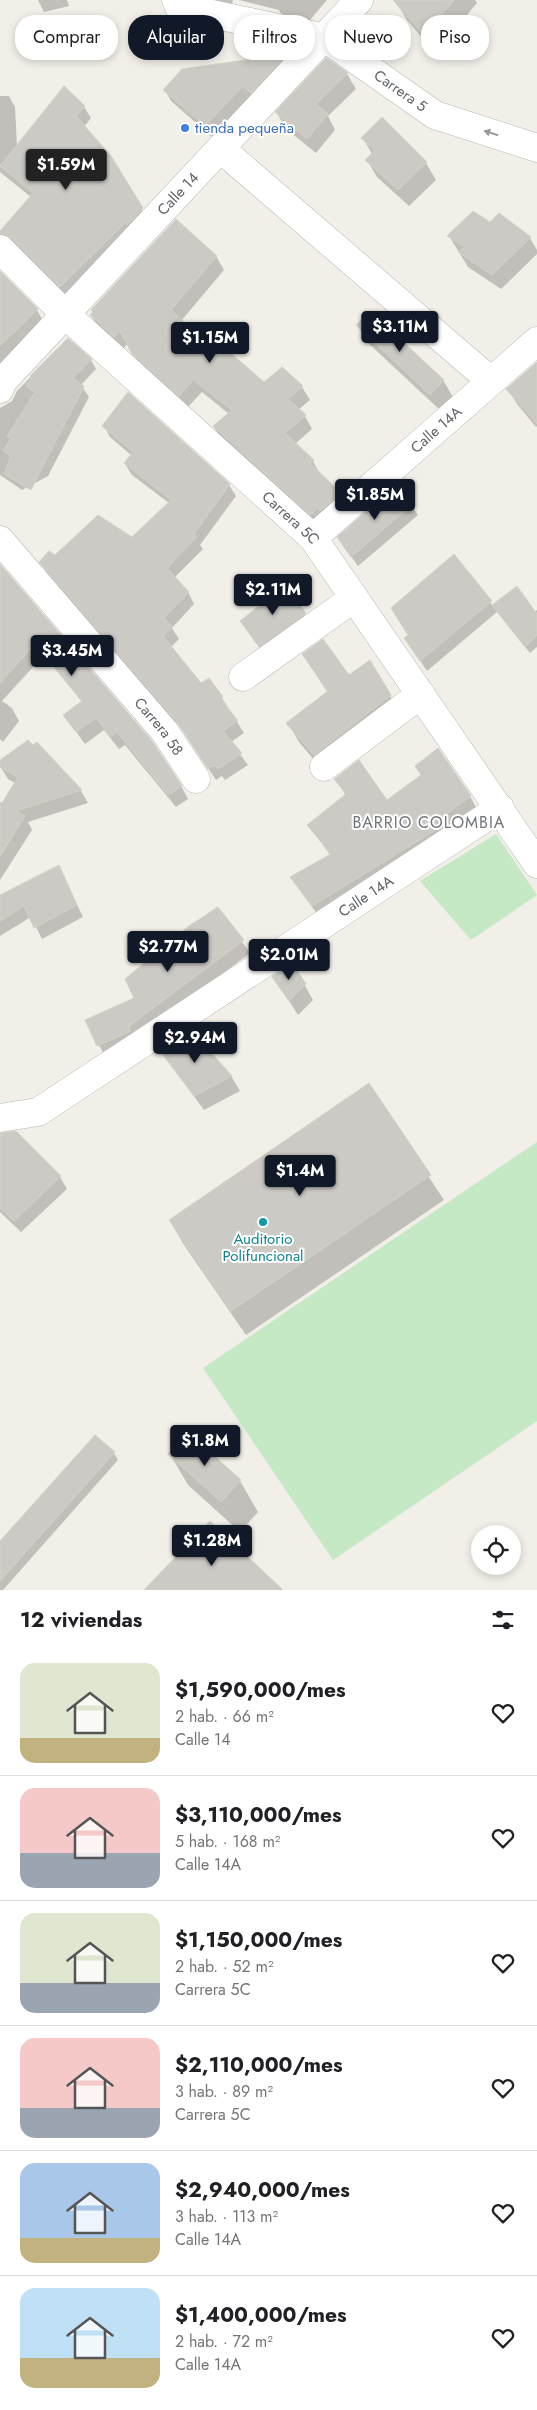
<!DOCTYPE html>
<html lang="es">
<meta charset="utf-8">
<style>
body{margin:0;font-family:Jost,sans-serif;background:#f2f2f2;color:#202124;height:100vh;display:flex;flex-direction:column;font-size:19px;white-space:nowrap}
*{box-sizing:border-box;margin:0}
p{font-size:16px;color:#757577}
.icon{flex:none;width:28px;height:28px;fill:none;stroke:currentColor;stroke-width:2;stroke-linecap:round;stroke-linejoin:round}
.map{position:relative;height:1590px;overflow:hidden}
.panel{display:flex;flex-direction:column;background:#fff;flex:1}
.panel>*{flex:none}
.hud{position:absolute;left:15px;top:15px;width:508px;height:45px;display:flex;gap:10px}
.tools{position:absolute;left:471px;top:1525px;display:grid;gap:10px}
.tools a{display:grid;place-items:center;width:50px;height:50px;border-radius:50%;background:#fff;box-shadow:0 2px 8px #0003;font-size:25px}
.price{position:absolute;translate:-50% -42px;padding:0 11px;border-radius:5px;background:#111827;color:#fff;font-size:16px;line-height:32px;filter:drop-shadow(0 1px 2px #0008)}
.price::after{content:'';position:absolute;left:50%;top:30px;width:15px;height:11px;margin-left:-8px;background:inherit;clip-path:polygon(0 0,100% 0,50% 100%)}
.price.on{background:#222;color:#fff}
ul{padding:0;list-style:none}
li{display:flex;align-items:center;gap:15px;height:125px;padding:0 20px}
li+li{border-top:1px solid #e0e0e0}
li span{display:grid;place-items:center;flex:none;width:140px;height:100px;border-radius:15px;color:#555}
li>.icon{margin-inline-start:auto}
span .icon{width:60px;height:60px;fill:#fffc;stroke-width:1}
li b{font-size:21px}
h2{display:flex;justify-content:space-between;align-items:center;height:60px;padding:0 20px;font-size:21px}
.pill{padding:0 18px;border-radius:20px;background:#fff;box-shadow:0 2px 8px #0003;font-size:18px;line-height:45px}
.pill.on{background:#111827;color:#fff}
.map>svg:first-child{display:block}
.green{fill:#c5e8c5}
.shadow{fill:#0003}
.building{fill:#cccac5;stroke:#d6d1c6}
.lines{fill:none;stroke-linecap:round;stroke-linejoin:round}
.minor-casing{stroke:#b5b8bc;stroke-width:29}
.minor{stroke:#fff;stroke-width:28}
.oneway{fill:#979a9d}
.shop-dot{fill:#3f7fe0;stroke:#fff;stroke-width:2}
.culture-dot{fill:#0f9aa8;stroke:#fff;stroke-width:2}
.labels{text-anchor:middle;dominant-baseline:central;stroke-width:4;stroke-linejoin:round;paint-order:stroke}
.street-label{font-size:15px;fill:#5f6368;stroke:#fff}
.shop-label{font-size:15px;fill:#366cbe;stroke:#fff;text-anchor:start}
.culture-label{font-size:15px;fill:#0d838f;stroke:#fff}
.neighbourhood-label{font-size:16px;letter-spacing:1px;fill:#70757a;stroke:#fff}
</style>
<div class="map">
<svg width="537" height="1590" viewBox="0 0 537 1590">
<rect width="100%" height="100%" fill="#f1efe8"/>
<path class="green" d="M496,834L537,895L471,940L420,881Z
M537,1142V1421L333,1560L203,1368Z"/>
<path class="shadow" d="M38,0H67L69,6L44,12Z
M211,0H233L231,6Z
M239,0H327L304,27L286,22L279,10Z
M398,0H475L477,3L435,53L407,20L396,2Z
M287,55L293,66L258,103L250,97L212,137L171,101L165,90L183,70Z
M347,74L356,89L328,116L335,130L316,153L285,128L277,113Z
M0,96H9L15,107L17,146L84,107L91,118L84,127L149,220L67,298L0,236V233L31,197L0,172Z
M363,138L426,163L436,180L409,206L377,177L367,160L372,154Z
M499,215L530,238L537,250V254L501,289L468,267L449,236L490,224Z
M216,256L224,270L181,321L205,344L264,384L282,369L302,387L310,400L298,410L305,416L312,429L295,444L313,461L320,475L340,494L347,507L319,527L222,440L214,427L229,414L202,392L187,408L141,367L128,343L122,350L99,329L91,315Z
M0,273L37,310L43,321L0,377Z
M358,326L443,380L453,397L440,410L367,342Z
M68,339L91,360L96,369L81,385L89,397L48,476L22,490L0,475V408L12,401L17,391Z
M537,365V426L536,427L517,404L508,389Z
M104,426L229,485L236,496L200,545L203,549L174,578L188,592L194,604L172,628L179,639L171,647L201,684L222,698L244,733L231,742L248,765L225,780L222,776L216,780L185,733L47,573L41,562L132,538L169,503L132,475L125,464L131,455L110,437Z
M397,486L418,515L358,566L345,548Z
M454,556L493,606L534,612L537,610V647L530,653L497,612L427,671L406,639L410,635Z
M0,566L181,786L188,799L176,807L125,745L119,749L104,730L85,744L64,715L82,702L44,655L2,701L12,708L19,721L3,742L0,739Z
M305,614L314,630L269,662L242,621Z
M303,655L349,677L370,662L401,714L325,773L299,742L288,723L328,693Z
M37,744L81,791L88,803L28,822L32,830L0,880V809L15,783L8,779L0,766Z
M422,776L470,796L477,809L320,918L291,878L330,855L309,825L346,796L336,779L387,802Z
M59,867L83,917L42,939L31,917L0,936V897Z
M218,908L250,953L134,1040L106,1058L86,1021L136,998Z
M274,977L304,984L313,1000L298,1015Z
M161,1051L231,1076L240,1091L204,1110Z
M368,1085L444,1200L246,1335L184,1245L170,1221Z
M16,1133L60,1177L67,1189L21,1232L0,1212V1134Z
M114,1453L118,1460L3,1590H0V1543Z
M170,1454L240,1481L258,1512L240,1532L188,1485Z"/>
<path class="building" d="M393,0H454L424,36Z
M287,54L251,93L243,86L205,126L163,90L182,69Z
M326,58L348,73L316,104L328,114L307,139L275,112Z
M64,86L85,106L76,116L111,156L143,208L127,225L125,223L60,287L11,238L0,234V231L33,193L0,166Z
M382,117L427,162L398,190L365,160L375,150L361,138Z
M473,211L490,222L499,213L531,237L492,275L458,252L465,247L447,236Z
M176,219L217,256L171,310L205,342L212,337L264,382L282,367L303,386L288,399L306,415L285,433L314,460L311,464L341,493L320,511L318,508L310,515L213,426L232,410L193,380L179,396L132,354L120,331L114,337L90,315L93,312L91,310Z
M0,271L38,309L0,346Z
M370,311L444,380L430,395L356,325Z
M68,338L92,359L73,378L84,386L31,490L4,474L11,456L3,451L11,438L7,436L35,392L26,386L32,378L30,376Z
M537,362V424L506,389Z
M128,392L230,484L194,534L197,537L167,568L189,592L164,618L173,627L163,636L201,683L209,678L223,697L221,699L238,721L223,731L242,753L218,769L214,765L208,769L177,722L39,562L49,551L55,555L98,515L132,537L171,500L124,463L133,452L102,426Z
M397,485L413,504L351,557L337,537Z
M454,554L492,601L420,661L404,638L408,635L391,608Z
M0,564L152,741L182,786L168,795L117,732L111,737L96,718L76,732L63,715L82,701L36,643L0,683Z
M285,585L306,613L259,647L240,621Z
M517,586L537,614V635L525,647L492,605Z
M323,639L349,675L370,660L391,695L314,755L286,723L328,691L302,654Z
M28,740L33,745L37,742L82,790L16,811L25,816L0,856V802L2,803L18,777L0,767V760Z
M438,748L471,796L434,823L439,828L312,906L290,877L331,854L307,825L346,794L334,779L359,760L387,800L421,775L415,766Z
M59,865L77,905L34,928L24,906L0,921V895Z
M218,907L244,940L128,1027L131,1031L97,1046L85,1020L134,998L125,979L189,926Z
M292,963L306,984L289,1001L272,977Z
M191,1030L232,1076L194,1096L160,1051Z
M369,1083L431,1175L231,1311L169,1220Z
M16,1131L61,1176L14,1221L0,1208V1133Z
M188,1432L241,1480L221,1502L168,1454Z
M95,1435L115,1452L0,1581V1541Z
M210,1521L283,1590H144Z"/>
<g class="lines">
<g class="minor-casing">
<g id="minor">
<path id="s1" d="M176,0L179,7L325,38L435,115L537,148"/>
<path d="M221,149L491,381"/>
<path id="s2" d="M0,249L65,314L313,538L537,864"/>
<path id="s3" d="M0,389L2,382L359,0"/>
<path id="s4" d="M313,538L537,341"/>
<path id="s5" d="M0,540L165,732L196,779"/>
<path d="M243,677L354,598"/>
<path d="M324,767L421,694"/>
<path id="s6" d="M0,1118L38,1112L500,808"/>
</g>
</g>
<use href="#minor" class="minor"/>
</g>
<defs><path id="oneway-solid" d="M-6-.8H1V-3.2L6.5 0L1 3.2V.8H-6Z" transform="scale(1.25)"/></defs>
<use class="oneway" href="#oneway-solid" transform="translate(491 133) rotate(-162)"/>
<circle class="shop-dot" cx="185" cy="128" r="5"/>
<circle class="culture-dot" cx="263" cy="1222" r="5"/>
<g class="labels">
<g class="street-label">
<text stroke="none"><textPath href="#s1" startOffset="249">Carrera 5</textPath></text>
<text stroke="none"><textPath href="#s3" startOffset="265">Calle 14</textPath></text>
<text stroke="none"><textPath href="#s4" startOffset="164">Calle 14A</textPath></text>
<text stroke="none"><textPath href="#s2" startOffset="396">Carrera 5C</textPath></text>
<text stroke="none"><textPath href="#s5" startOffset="245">Carrera 58</textPath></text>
<text stroke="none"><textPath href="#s6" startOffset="431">Calle 14A</textPath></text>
</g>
<g class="shop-label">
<text x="195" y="128">tienda pequeña</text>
</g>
<g class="culture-label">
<text x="263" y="1239">Auditorio<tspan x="263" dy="17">Polifuncional</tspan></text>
</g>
<g class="neighbourhood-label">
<text x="429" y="822">BARRIO COLOMBIA</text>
</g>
</g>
</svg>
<div class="tools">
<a><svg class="icon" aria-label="locate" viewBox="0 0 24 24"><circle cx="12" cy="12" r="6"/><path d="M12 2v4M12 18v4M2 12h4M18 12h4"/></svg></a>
</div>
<b class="price on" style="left:66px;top:191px">$1.59M</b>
<b class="price" style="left:400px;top:353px">$3.11M</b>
<b class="price" style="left:210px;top:364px">$1.15M</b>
<b class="price" style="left:375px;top:521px">$1.85M</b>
<b class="price" style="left:273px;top:616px">$2.11M</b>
<b class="price" style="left:72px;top:677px">$3.45M</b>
<b class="price" style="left:168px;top:973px">$2.77M</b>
<b class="price" style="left:289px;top:981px">$2.01M</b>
<b class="price" style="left:195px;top:1064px">$2.94M</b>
<b class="price" style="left:300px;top:1197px">$1.4M</b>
<b class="price" style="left:205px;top:1467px">$1.8M</b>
<b class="price" style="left:212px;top:1567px">$1.28M</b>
<div class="hud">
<a class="pill">Comprar</a>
<a class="pill on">Alquilar</a>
<a class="pill">Filtros</a>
<a class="pill">Nuevo</a>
<a class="pill">Piso</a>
</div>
</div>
<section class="panel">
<h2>12 viviendas<svg class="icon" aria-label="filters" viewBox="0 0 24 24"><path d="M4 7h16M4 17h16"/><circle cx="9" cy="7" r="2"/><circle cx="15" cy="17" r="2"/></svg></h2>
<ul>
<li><span style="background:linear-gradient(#dfe7d0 75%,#c2b280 0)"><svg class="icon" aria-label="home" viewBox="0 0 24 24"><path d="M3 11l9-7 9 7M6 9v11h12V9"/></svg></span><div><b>$1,590,000/mes</b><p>2 hab. · 66 m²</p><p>Calle 14</p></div><svg class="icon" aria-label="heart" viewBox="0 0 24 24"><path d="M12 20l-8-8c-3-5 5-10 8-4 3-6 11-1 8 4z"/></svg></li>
<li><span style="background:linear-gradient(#f6c9c9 65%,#9aa5b1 0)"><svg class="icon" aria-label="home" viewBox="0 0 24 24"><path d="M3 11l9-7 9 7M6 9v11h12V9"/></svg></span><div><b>$3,110,000/mes</b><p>5 hab. · 168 m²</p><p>Calle 14A</p></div><svg class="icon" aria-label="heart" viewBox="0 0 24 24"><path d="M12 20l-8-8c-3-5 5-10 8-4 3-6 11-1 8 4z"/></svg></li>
<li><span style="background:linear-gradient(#dfe7d0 70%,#9aa5b1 0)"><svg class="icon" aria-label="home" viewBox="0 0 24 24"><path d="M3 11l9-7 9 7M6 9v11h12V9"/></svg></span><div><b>$1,150,000/mes</b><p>2 hab. · 52 m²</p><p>Carrera 5C</p></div><svg class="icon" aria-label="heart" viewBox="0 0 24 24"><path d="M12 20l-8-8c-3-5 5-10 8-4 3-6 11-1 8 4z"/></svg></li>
<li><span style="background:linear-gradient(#f6c9c9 70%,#9aa5b1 0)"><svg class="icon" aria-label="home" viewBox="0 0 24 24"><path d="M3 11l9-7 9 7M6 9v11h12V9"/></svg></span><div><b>$2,110,000/mes</b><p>3 hab. · 89 m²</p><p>Carrera 5C</p></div><svg class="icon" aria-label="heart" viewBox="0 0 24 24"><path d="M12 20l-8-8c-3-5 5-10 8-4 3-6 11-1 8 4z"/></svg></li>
<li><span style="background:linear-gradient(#a9c7e8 75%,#c2b280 0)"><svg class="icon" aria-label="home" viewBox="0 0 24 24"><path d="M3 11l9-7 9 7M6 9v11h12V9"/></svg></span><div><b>$2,940,000/mes</b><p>3 hab. · 113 m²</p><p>Calle 14A</p></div><svg class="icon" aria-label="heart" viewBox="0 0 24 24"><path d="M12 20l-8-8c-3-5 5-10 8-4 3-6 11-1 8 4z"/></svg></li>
<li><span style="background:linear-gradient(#bfe0f5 70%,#c2b280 0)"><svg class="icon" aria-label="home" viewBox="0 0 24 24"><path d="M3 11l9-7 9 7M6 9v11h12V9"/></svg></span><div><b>$1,400,000/mes</b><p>2 hab. · 72 m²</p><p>Calle 14A</p></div><svg class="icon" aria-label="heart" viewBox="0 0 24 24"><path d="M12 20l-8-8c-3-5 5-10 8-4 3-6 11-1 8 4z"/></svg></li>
</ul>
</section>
